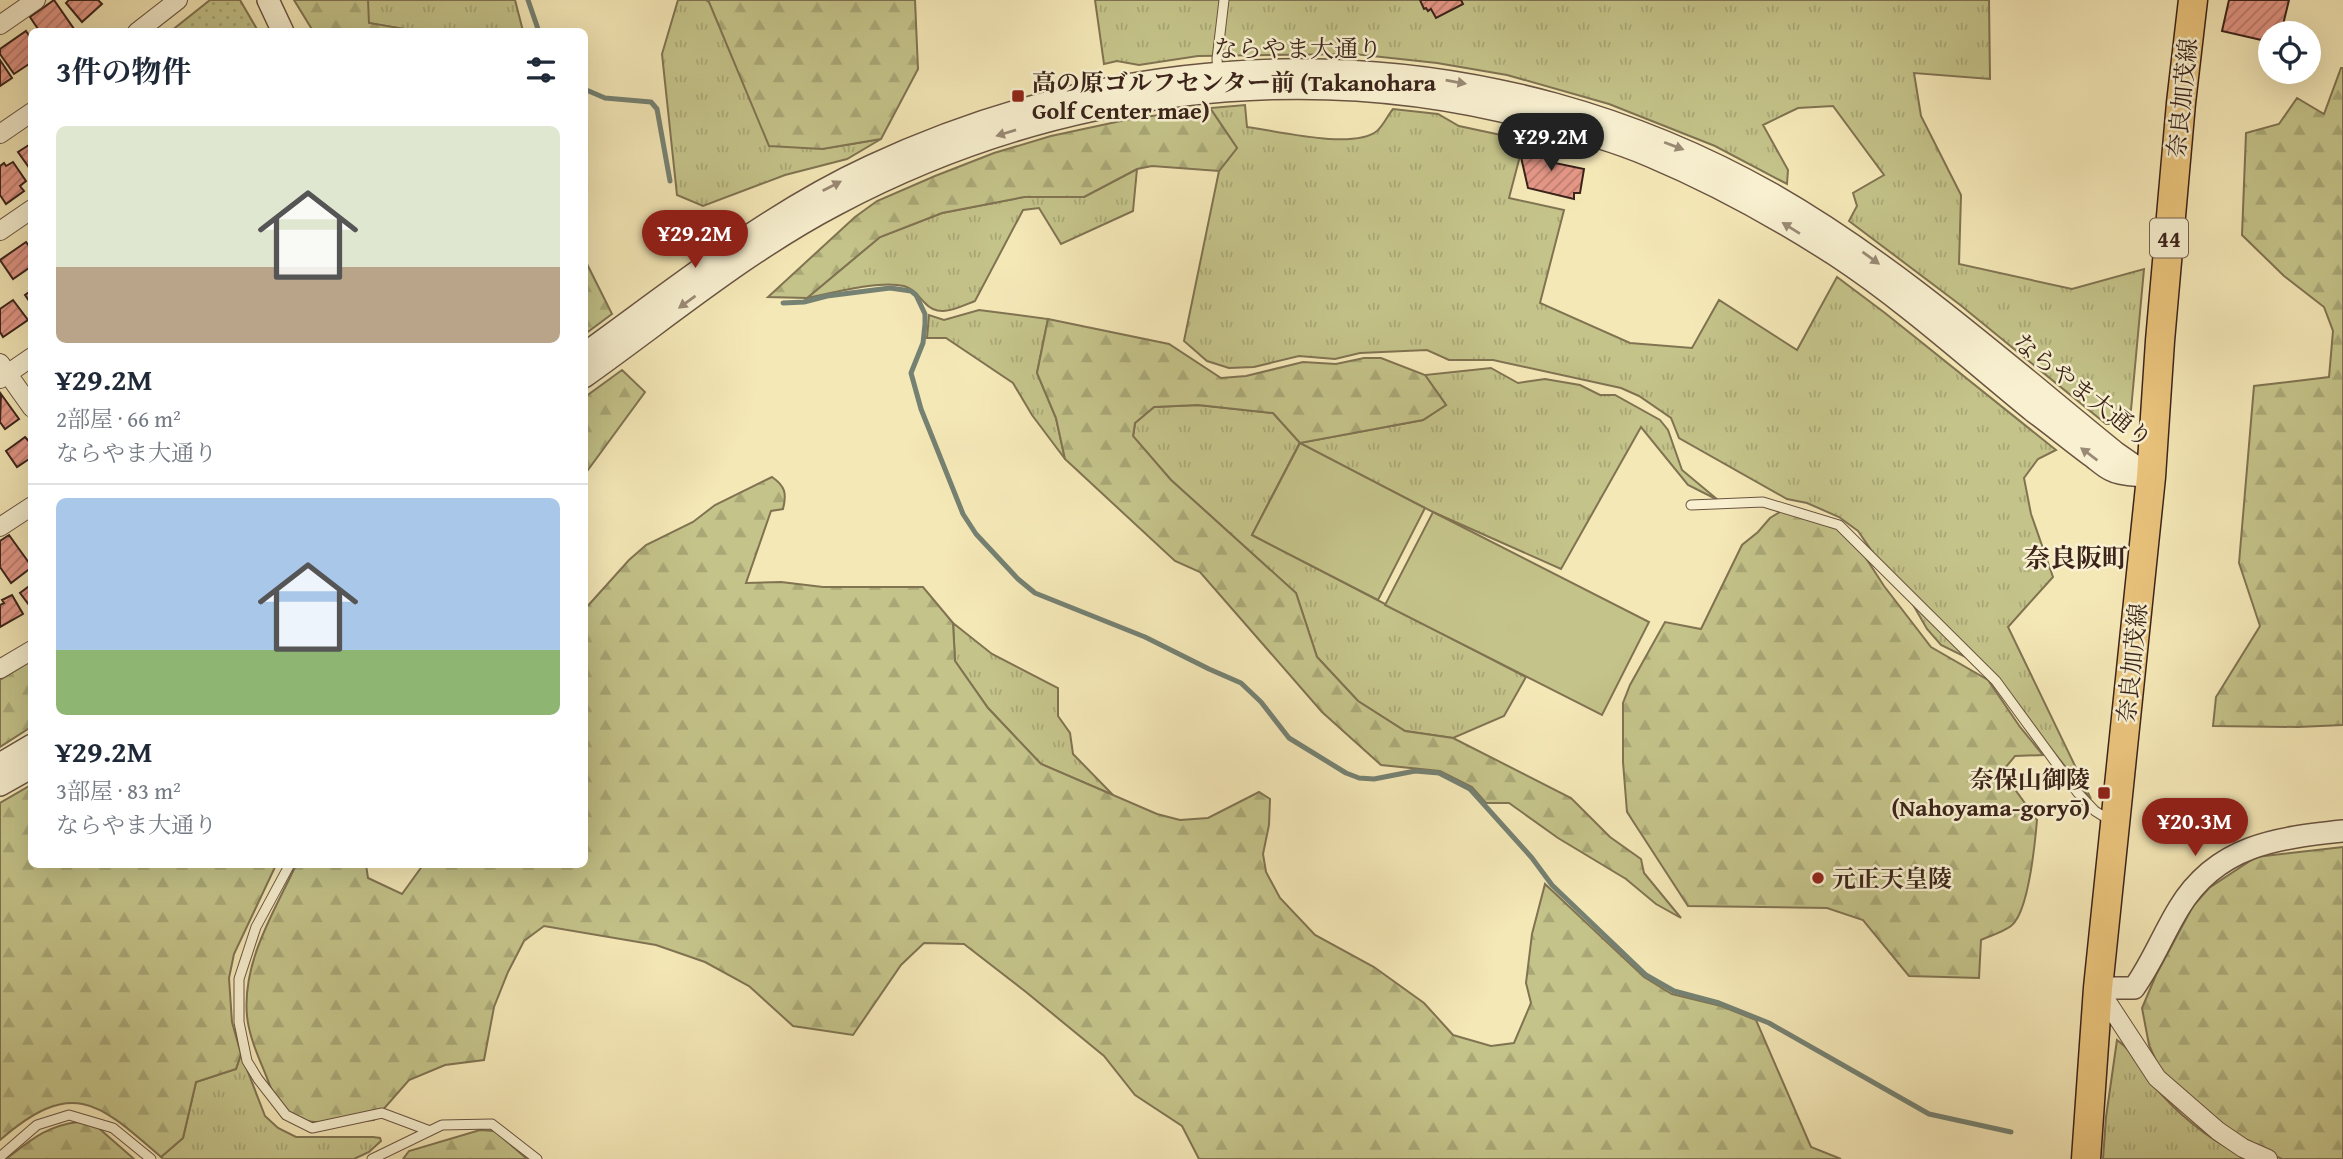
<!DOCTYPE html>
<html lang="ja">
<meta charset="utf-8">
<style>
body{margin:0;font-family:"Gentium Book Plus","Noto Serif JP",serif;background:#f2f2f3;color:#1f2937;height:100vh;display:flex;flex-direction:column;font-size:26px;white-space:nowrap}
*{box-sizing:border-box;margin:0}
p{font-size:23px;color:#747a83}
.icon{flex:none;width:38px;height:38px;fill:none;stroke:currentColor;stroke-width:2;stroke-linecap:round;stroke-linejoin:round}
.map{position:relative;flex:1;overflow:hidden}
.details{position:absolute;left:28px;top:28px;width:560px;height:840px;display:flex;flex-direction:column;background:#fff;border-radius:10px;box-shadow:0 7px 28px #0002}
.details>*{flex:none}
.buttons{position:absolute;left:2258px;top:21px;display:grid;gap:14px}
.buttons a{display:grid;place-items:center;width:63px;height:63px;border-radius:50%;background:#fff;box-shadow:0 7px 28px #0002;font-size:35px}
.price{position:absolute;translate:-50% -60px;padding:0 16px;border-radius:24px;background:#8f2418;color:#fff;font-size:23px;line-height:46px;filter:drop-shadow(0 2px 4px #0008)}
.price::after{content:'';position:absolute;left:50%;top:42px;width:21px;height:16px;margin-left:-10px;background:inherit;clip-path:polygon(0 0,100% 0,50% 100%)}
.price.on{background:#222;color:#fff}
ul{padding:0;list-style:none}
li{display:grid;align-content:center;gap:14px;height:371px;padding:0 28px}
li+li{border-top:2px solid #e0e1e3}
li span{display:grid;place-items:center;height:217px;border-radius:10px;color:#555}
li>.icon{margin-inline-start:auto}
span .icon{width:126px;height:126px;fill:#fffc;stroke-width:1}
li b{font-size:30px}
h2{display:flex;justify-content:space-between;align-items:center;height:84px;padding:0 28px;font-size:30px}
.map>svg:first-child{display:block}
.grass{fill:url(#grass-tufts);stroke:#807352;stroke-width:2}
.forest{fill:url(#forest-firs);stroke:#807352;stroke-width:2}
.park{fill:url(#park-dots);stroke:#807352;stroke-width:2}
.pitch{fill:#c4c389;stroke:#807352;stroke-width:2}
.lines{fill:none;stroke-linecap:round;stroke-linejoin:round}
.stream{stroke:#758172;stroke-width:5}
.building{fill:url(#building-hatch);stroke:#3b231a;stroke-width:2}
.service-casing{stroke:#6a5441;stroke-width:11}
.minor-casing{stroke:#6a5441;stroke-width:20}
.tertiary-casing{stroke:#6a5441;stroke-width:24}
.primary-casing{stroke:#3b231a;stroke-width:31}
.service{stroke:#f8f0d0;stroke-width:9}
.minor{stroke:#f8f0d0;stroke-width:18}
.tertiary{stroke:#f8f0d0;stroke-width:21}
.primary{stroke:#eac47c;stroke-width:28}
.oneway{fill:#9a8a75}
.poi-dot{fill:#8f2418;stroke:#f8f0d0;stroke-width:2.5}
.labels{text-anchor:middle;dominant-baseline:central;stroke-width:5;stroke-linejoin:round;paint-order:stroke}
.shield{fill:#f8f0d0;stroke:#746051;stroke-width:2}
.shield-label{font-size:23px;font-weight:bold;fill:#3b231a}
.street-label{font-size:24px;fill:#3b231a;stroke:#f8f0d0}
.poi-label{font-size:24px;font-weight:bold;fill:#3b231a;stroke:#f8f0d0;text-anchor:start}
.neighbourhood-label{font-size:26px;font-weight:bold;fill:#3b231a;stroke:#f8f0d0}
</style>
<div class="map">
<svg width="2343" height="1159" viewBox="0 0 2343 1159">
<defs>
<pattern id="grass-tufts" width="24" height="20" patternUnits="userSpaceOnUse" patternTransform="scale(1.75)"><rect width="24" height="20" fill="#c4c389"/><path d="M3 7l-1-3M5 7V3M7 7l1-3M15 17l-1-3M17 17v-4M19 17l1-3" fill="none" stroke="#a9a776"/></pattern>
<pattern id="forest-firs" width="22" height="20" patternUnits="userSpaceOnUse" patternTransform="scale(1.75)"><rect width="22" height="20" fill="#c4c389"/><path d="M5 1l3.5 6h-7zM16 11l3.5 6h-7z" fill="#a9a776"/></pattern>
<pattern id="park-dots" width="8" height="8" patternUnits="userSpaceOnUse" patternTransform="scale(1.75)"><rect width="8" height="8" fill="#c4c389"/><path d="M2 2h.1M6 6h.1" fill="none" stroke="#a9a776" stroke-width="1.8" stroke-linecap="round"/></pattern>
<pattern id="building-hatch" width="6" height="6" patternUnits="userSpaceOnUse" patternTransform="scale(1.75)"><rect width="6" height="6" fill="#e49786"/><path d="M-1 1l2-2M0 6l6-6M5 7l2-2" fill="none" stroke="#ba7b6d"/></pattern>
</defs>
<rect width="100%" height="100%" fill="#f5e8b7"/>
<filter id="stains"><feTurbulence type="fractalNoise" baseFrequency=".00286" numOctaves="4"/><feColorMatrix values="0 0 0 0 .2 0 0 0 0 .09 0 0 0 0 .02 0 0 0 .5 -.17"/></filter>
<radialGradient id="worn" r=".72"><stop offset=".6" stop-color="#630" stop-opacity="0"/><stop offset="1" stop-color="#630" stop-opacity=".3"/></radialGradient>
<path class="grass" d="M368,0H515L523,31H416L368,23Z
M678,0H706L709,2L822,149L881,139L847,159L785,175L703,206L677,195L662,54Z
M1095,0H1989L1990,79L1914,73L1921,116L1961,195L1959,264L2072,289L2144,269L2131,410L2111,424H2106L1959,304L1849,221L1857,206L1853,193L1884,175L1833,106L1798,108L1763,125L1788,170L1787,184L1715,146L1609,104L1507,75L1437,63L1354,54L1198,56L1139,65L1117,61L1104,64Z
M1245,105L1247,127C1277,131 1353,150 1377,131C1383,126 1388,115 1393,109L1438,114L1459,126L1501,135L1526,133L1509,198L1564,210L1540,303L1630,343L1692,348L1719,300L1797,350L1837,277L1885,313L2056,450L2038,459L2024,478L2031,514L2053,577L2008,627L2091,799L1986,667L1941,645L1927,629L1908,596L1893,582L1858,531L1839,517L1807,503L1787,499L1679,438L1671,418L1639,396L1621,388L1493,360H1449L1427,350L1360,353L1335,359L1299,356L1254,367L1229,368L1207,361L1184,341L1219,171L1237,148L1210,108Z
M1137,169L1133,211L1061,244L1039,208L1023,210L975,301C959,307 939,319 925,303C918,296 914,289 904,286C879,280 833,293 807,298L880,237L942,213L1024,197H1084Z
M979,310L1048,319L1037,373L1056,418L1065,459L1032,415L1013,383L946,338H927L929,315L944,320Z
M1491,368L1518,383L1545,379L1580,385L1600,395H1615L1660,420L1668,430L1682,470L1718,500L1688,485L1641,427L1561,569L1433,512L1299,444L1252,535L1526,677L1504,716L1453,738L1405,731L1358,701L1317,657L1296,593L1171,480L1133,437L1135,423L1154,407L1198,405L1273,413L1300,443L1423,420L1446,405L1425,375Z
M953,623L992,654L1058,688V716L1070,733L1073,754L1113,795L1041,764L988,708L955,661Z
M2117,1040C2137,1054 2145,1077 2162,1095C2186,1121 2218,1146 2251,1159H2103L2106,1117Z
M241,1054L265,1116L278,1128L296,1137H373L380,1138L381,1141L369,1152L354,1159H163L161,1157L183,1138L196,1082L236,1069Z"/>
<path class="forest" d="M294,0H368L369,23L416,31H313Z
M706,0H915L918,69L881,139L822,149L769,146L709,2Z
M2341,68H2343V725L2298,727L2213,726L2216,697L2260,626L2239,563L2254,386L2329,377L2333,331L2324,307L2284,276L2242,235L2246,133L2279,124L2297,98L2324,114Z
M1210,108L1237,148L1219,171L1152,166L1137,169L1084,197H1024L942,213L880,237L807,298L768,297L855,217L877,201L935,176L994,153L1051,136L1130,119Z
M585,260L612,314L585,334H584Z
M1048,319L1169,344L1221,378L1246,376L1303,362L1336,364L1364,358H1381L1425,375L1446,405L1423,420L1300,443L1273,413L1198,405L1154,407L1135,423L1133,436L1171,480L1296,593L1317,657L1358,701L1405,731L1453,738L1571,798L1610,837L1641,859L1644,873L1681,918L1656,904L1626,879L1558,838L1509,803H1486L1472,787L1440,771L1381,765L1322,712L1200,572L1175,561L1065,459L1056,418L1037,373Z
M622,370L645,392L585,474V397Z
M772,477C785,486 787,493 783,509L771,511L746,583L781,582L823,587H923L953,623L955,661L988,708L1041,764L1157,814L1180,820L1208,818L1259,792L1270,799L1269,825L1263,854L1266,872L1280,898L1315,935L1374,967L1424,1003L1453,1035L1491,1046L1514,1043L1531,1003L1526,983L1532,934L1545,884L1644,977L1672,994L1721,1006L1756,1020L1811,1147L1841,1159H1199L1182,1126L1135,1095L1104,1056L1026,992L964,944L924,943L901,965L853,1035L793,1026L749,986L705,962L656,945L544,926L524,941L508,972L494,1007L484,1060L445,1065L409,1080L374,1120C350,1121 321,1126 299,1119C280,1113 273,1094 267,1078C259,1058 249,1037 247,1016C242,962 274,912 296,865H366L368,878L402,894L423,865L584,864L585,609L629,560L646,545L693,522L715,505Z
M1783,510L1838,527L1860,549L1884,586L1931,647L1988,680L2020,727L2043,755L2015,756L2005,768L2014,788L2037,820C2035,843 2029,912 2011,926C2003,932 1990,936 1981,940L1979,978L1909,976L1863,920L1827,908L1688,906L1627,812L1623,762V703L1630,685L1665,622L1701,629L1742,545L1758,532L1770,518Z
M31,661V727L0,747V680Z
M31,785L32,864L276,865L234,954L229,978L232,1022L241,1054L236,1069L196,1082L183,1138L161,1157C98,1102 73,1077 0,1140V803Z
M2343,847V1159H2282L2239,1140L2162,1074L2149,1045L2142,1008L2156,975L2193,906L2209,888L2256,857Z
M78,1122L94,1124L134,1159H6C31,1140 46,1126 78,1122Z
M480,1130L495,1131L527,1159H403L409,1151Z"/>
<path class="park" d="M210,0H240L258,31H171Z"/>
<path class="pitch" d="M1300,443L1425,508L1378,600L1252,535Z
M1433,512L1649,622L1602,715L1385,605Z"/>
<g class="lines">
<path class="stream" d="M528,0L539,32
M584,89L605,98L651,102L657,109L670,181
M783,303L804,302L827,296L890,288L911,291L916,295L925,314V324L923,343L911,373L921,409L963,514L976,534L1018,579L1035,593L1145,637L1209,669L1241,683L1261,702L1289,738L1346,773L1359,778L1374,779L1415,771L1439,773L1470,789L1532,858L1552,885L1646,975L1674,991L1719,1003L1769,1023L1929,1114L2011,1132"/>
</g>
<path class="building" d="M54,0L74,29L71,32H40L30,17Z
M69,0H98L102,4L82,22L66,3Z
M1420,0H1461L1463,4L1436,18L1431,9L1428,11L1426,8L1424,9Z
M2229,0H2289L2281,33H2270V42L2222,31Z
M26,31L32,40V62L14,74L0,54V49Z
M0,60L12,78L0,86Z
M32,143V168L30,169L18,152Z
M1536,143H1545L1550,147L1556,157L1555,163L1584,169L1580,193H1574V199L1528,188L1521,157H1527L1530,145Z
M13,162L26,181L20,186L24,191L6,204L0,195V166L4,163L6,166Z
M26,242L32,250V266L13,279L0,260Z
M32,290V305L25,295Z
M13,300L28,320L3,337L0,332V309Z
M1,394L19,419L5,429L0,422Z
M25,437L32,445V457L17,467L6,451Z
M9,535L32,567L11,583L0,567V541Z
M32,584V609L20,593Z
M12,595L23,614L0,627V605L4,603L2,600Z"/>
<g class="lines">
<g class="service-casing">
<path id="service" d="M1218,73L1217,59L1224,0
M1691,505L1763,502L1839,525L1996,681L2078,793L2095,811L2111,821
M290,864L256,927L239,979V1022L247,1061L258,1079L286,1115L312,1128L382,1113L430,1131
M0,1157L37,1125L69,1115L113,1128L151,1159
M372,1159L442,1125L492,1124L537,1159"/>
</g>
<g class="minor-casing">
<path id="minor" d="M0,25L36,0
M137,32L178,0
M0,134L32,112
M0,231L32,209
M0,363L32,408
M0,379L32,357
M0,527L32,506
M0,669L32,650
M2098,988L2157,1078L2218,1131L2243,1148L2268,1159"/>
</g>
<g class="tertiary-casing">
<path id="tertiary" d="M268,0L283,32
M584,354C677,287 767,214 871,166C1161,31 1493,36 1772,194C1896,265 2004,362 2115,452L2151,477
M584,377C667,318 747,251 837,204C1052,90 1306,56 1541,121C1578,131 1615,141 1650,156C1714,183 1776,217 1835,255C1905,301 1969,359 2034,412C2053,426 2071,441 2090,455C2096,459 2104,467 2111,470C2120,475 2135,475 2145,476
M0,764L32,745
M0,785L32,767
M2098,988H2134C2152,963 2163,934 2179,908C2217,845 2277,838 2343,831"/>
</g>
<g class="primary-casing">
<path id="primary" d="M2086,1159L2098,988L2151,477L2160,341L2181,103L2193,0"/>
</g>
<use href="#service" class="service"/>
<use href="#minor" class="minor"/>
<use href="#tertiary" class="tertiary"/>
<use href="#primary" class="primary"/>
</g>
<defs><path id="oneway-solid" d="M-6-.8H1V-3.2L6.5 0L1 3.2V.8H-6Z" transform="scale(1.75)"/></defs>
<g class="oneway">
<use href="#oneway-solid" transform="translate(1456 82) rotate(10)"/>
<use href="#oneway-solid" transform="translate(1006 133) rotate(163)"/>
<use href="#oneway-solid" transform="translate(1674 146) rotate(21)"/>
<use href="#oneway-solid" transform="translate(832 186) rotate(-27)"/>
<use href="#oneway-solid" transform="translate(1791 228) rotate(-148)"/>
<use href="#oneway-solid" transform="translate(1871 258) rotate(36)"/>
<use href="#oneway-solid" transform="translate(687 302) rotate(144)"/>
<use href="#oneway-solid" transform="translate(2089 454) rotate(-143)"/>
</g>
<g class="poi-dot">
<rect x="1011" y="89" width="14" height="14" rx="3.5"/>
<rect x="2097" y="786" width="14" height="14" rx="3.5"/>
<circle cx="1818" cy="878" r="7"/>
</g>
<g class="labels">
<rect class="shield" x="2150" y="218.5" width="38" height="39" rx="5"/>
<g class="shield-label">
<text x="2169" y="238">44</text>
</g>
<g class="street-label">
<text x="1298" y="48">ならやま大通り</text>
<text transform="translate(2182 98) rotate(-84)">奈良加茂線</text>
<text transform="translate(2083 390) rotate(38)">ならやま大通り</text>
<text transform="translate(2132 663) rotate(-84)">奈良加茂線</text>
</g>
<g class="poi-label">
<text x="1032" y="82">高の原ゴルフセンター前 (Takanohara<tspan x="1032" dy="28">Golf Center mae)</tspan></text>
<text x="2090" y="779" text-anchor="end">奈保山御陵<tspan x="2090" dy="28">(Nahoyama-goryō)</tspan></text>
<text x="1832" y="878">元正天皇陵</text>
</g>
<g class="neighbourhood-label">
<text x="2076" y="557">奈良阪町</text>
</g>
</g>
<rect width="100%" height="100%" filter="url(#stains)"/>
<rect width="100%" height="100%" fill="url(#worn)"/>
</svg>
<div class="buttons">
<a><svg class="icon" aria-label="locate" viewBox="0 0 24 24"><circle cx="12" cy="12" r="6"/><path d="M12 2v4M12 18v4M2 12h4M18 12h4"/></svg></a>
</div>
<b class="price on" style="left:1551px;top:173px">¥29.2M</b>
<b class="price" style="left:695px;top:270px">¥29.2M</b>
<b class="price" style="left:2195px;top:858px">¥20.3M</b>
<section class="details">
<h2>3件の物件<svg class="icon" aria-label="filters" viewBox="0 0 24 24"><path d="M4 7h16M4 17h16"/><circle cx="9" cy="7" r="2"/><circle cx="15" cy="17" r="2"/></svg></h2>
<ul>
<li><span style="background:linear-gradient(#dfe7d0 65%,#b9a48a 0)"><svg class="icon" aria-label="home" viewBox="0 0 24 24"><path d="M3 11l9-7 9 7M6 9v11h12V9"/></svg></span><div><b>¥29.2M</b><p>2部屋 · 66 m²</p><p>ならやま大通り</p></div></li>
<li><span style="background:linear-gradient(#a9c7e8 70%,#8fb573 0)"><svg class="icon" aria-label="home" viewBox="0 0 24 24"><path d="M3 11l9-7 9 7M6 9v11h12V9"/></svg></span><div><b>¥29.2M</b><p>3部屋 · 83 m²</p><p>ならやま大通り</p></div></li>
</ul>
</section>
</div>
